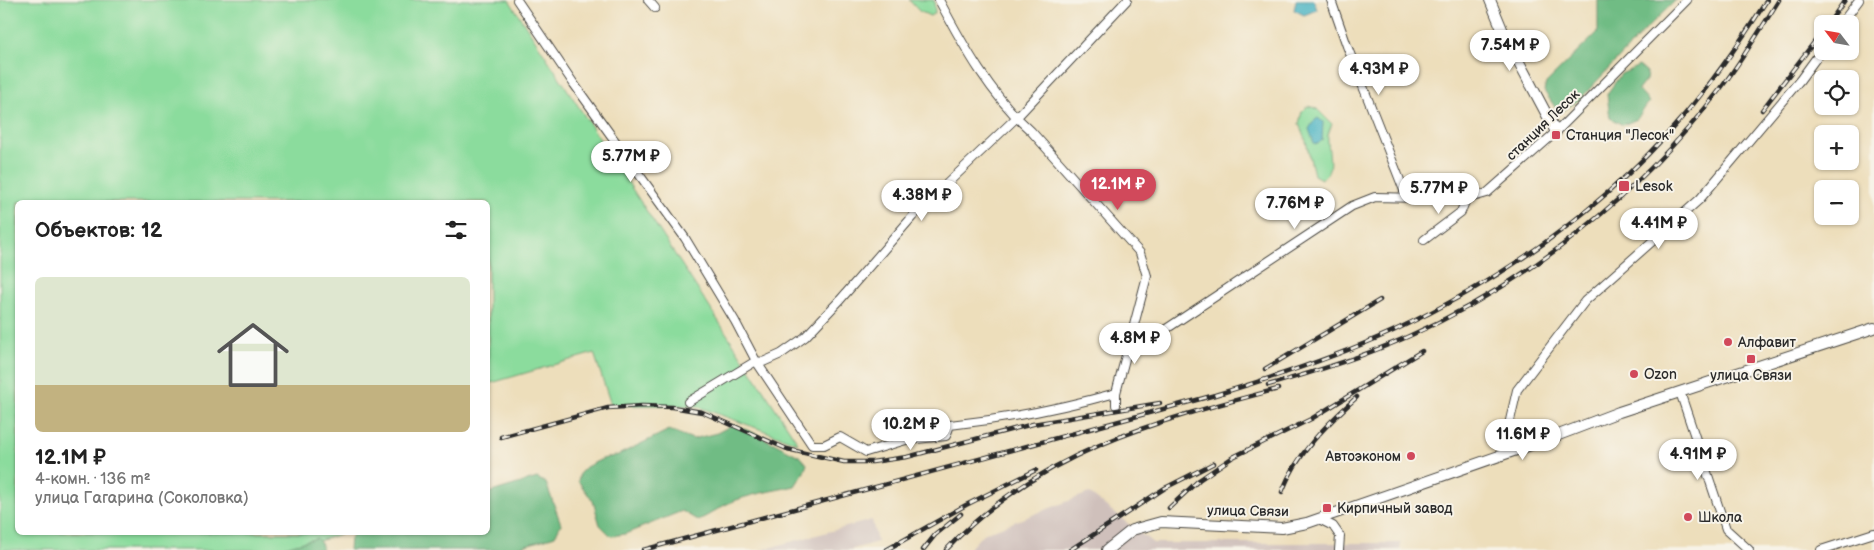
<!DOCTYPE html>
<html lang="ru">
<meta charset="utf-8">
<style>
body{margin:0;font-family:"Balsamiq Sans",sans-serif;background:#f2f2f2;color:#222;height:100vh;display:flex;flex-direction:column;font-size:19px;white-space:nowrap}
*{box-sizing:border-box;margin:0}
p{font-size:16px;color:#767676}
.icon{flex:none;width:28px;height:28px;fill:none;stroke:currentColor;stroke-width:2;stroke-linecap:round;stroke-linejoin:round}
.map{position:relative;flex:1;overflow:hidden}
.details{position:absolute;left:15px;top:200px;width:475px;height:335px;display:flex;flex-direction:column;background:#fff;border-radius:8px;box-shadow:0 1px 4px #0004}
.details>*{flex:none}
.needle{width:32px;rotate:301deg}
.fabs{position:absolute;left:1814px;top:15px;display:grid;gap:10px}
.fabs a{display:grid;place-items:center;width:45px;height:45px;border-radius:8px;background:#fff;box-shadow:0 1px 4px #0004;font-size:25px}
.price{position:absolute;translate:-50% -42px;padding:0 11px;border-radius:18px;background:#fff;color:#222;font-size:16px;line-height:32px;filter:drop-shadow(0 1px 2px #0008)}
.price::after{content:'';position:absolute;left:50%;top:30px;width:15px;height:11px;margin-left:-8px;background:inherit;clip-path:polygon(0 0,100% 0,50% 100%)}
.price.active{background:#d1495b;color:#fff}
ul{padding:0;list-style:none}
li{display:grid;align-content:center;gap:10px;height:265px;padding:0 20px}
li span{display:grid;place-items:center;height:155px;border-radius:8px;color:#555}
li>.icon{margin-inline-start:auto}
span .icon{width:90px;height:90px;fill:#fffc;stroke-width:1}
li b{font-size:21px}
h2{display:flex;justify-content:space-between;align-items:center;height:60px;padding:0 20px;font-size:21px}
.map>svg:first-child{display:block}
.industrial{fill:#cfc0bb}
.green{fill:#8bdc9d;stroke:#5b8464}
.forest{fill:#70bc84;stroke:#4e7458}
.water{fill:#45b2c2;stroke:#386e76}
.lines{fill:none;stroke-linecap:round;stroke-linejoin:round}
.minor-casing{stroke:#484641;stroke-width:10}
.tertiary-casing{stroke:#484641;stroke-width:12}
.minor{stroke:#fff;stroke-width:8}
.tertiary{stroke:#fff;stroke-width:10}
.rail-casing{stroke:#2b2b2b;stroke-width:4.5}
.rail{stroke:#f7f3e8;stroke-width:2.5;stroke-dasharray:8;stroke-linecap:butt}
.poi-dot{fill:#d1495b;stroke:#f7f3e8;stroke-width:2}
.labels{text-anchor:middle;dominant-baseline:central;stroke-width:4;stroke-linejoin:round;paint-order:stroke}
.street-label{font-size:14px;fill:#2b2b2b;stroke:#f7f3e8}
.poi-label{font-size:14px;fill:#2b2b2b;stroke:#f7f3e8;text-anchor:start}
</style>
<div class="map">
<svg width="1874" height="550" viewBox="0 0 1874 550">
<rect width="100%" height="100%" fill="#f7f3e8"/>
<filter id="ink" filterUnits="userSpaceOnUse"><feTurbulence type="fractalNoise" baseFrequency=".02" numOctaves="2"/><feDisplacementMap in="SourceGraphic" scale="10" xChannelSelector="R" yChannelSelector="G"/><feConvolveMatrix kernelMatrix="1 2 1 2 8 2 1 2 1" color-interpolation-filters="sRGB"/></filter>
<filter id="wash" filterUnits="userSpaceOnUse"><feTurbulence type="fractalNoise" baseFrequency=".0096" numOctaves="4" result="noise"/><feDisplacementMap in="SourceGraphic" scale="20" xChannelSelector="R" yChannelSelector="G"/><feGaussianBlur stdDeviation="1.12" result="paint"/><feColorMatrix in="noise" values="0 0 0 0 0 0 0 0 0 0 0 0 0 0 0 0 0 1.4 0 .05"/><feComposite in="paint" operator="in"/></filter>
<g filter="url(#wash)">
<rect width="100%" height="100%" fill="#eddebb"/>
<path class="industrial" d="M1089,493L1153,543H1401L1400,550H968L983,534Z
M872,520L877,542L850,550H761Z"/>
<path class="green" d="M0,0H509L798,443L696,406L611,405L594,353L488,384V202H18V532L343,533L292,550H0Z
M909,0H934L935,13L930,16L919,11Z
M1308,106L1316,108L1332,124C1330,129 1327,135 1328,140C1328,152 1335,173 1321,179L1314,175L1306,141L1299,124L1302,111Z"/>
<path class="forest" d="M1598,0H1676L1648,27L1580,99L1563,111L1555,107L1544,91L1546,83L1598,32Z
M1639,66L1647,73L1646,80L1638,90L1649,102L1637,119L1623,125L1610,118L1607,94L1621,74Z
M732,425L750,431L801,457L807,464L804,472L795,486C773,491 748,494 727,504C716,509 708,517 697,520L682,511L625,534L611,536L600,525L593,501L578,481L580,473L586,467L602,459L618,455L669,430L693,439L717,433Z
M537,478L546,483L561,524L555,536L510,550H349L350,538L355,533L488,532V493Z
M317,538L322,545V550H275Z"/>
<path class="water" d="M1296,0H1314L1317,10L1304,15L1294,10Z
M1318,118L1323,122L1322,140L1318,144L1314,143L1309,129L1314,121Z"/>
</g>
<g filter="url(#ink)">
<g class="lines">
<g class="minor-casing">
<path id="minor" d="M517,0L574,84L685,238L735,321L756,361L812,445H824L840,437L866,452L906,440L946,436L950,425C1007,419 1062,408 1116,393
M648,0L655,8
M939,0C964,47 991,96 1031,131L1140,253L1147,276L1116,393V405
M1331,0L1347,46L1407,198
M1841,24L1859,0
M1424,240L1461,212L1466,199
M1132,331L1138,341L1154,337L1352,206L1375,197L1466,199L1487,193L1556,132L1687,0
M1680,392L1726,529L1749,550
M688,402L756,361L763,362L781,354L805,337L840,300L913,216L1016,118L1127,0
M1502,455L1517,390L1585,301L1700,199L1800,80L1822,50
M1319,519L1333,526L1340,536L1339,550
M1821,550L1874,533"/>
</g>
<g class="tertiary-casing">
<path id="tertiary" d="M1490,0L1504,34L1556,132
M1107,550L1132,530L1161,522L1282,528L1307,523L1548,439L1619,412L1874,328"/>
</g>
<use href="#minor" class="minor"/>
<use href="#tertiary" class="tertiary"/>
<g class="rail-casing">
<path id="rail" d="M1828,24L1845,0
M1762,110L1822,32
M1265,369L1380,300
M1268,385C1315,372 1362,357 1407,337C1529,283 1640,194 1721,88C1742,60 1760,30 1779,0
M501,437L608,408L642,406L672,407L702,412L787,449L844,462H872L907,457L1033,424L1160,403
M1282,492C1297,453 1327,424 1357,397
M1169,508L1199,480L1233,457L1311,419L1422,351
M643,550L1215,395C1275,377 1336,357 1393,331C1504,279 1606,207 1685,114C1716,78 1742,39 1767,0
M886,550L966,505L1036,470
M923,550L935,535L961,514
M946,550C1036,453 1155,421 1278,389
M1070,550L1165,488L1214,463"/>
</g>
<use href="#rail" class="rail"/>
</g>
</g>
<g class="poi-dot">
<rect x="1551" y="130" width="10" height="10" rx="2.5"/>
<rect x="1618" y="180" width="12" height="12" rx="2.5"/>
<circle cx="1728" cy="342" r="5"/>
<rect x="1746" y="354" width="10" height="10" rx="2.5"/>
<circle cx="1634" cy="374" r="5"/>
<circle cx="1411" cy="456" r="5"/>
<rect x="1322" y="503" width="10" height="10" rx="2.5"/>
<circle cx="1688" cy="517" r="5"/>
</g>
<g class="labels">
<g class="street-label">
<text transform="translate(1543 125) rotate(-44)">станция Лесок</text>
<text transform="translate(1248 511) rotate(1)">улица Связи</text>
</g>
<g class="poi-label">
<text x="1566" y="135">Станция "Лесок"</text>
<text x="1635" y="186">Lesok</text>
<text x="1738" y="342">Алфавит</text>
<text x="1644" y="374">Ozon</text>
<text x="1751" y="375" text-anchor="middle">улица Связи</text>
<text x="1401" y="456" text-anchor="end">Автоэконом</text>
<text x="1337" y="508">Кирпичный завод</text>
<text x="1698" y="517">Школа</text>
</g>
</g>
</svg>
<div class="fabs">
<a><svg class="needle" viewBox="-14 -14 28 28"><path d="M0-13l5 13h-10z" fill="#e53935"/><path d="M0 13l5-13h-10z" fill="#767676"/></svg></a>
<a><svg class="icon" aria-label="locate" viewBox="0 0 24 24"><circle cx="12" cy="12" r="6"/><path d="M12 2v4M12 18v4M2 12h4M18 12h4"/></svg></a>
<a>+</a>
<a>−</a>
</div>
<b class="price" style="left:1510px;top:72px">7.54M ₽</b>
<b class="price" style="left:1379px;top:96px">4.93M ₽</b>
<b class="price" style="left:631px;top:183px">5.77M ₽</b>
<b class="price active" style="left:1118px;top:211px">12.1M ₽</b>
<b class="price" style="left:1439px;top:215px">5.77M ₽</b>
<b class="price" style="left:922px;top:222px">4.38M ₽</b>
<b class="price" style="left:1295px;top:230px">7.76M ₽</b>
<b class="price" style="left:1659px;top:250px">4.41M ₽</b>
<b class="price" style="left:1135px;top:365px">4.8M ₽</b>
<b class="price" style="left:911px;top:451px">10.2M ₽</b>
<b class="price" style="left:1523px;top:461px">11.6M ₽</b>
<b class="price" style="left:1698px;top:481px">4.91M ₽</b>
<section class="details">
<h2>Объектов: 12<svg class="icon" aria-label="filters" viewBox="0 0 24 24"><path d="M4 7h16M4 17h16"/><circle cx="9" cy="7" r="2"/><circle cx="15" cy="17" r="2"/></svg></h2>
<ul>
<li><span style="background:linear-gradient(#dfe7d0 70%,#c2b280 0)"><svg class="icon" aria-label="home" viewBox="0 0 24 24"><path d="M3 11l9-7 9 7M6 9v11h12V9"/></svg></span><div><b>12.1M ₽</b><p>4-комн. · 136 m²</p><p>улица Гагарина (Соколовка)</p></div></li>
</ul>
</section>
</div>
